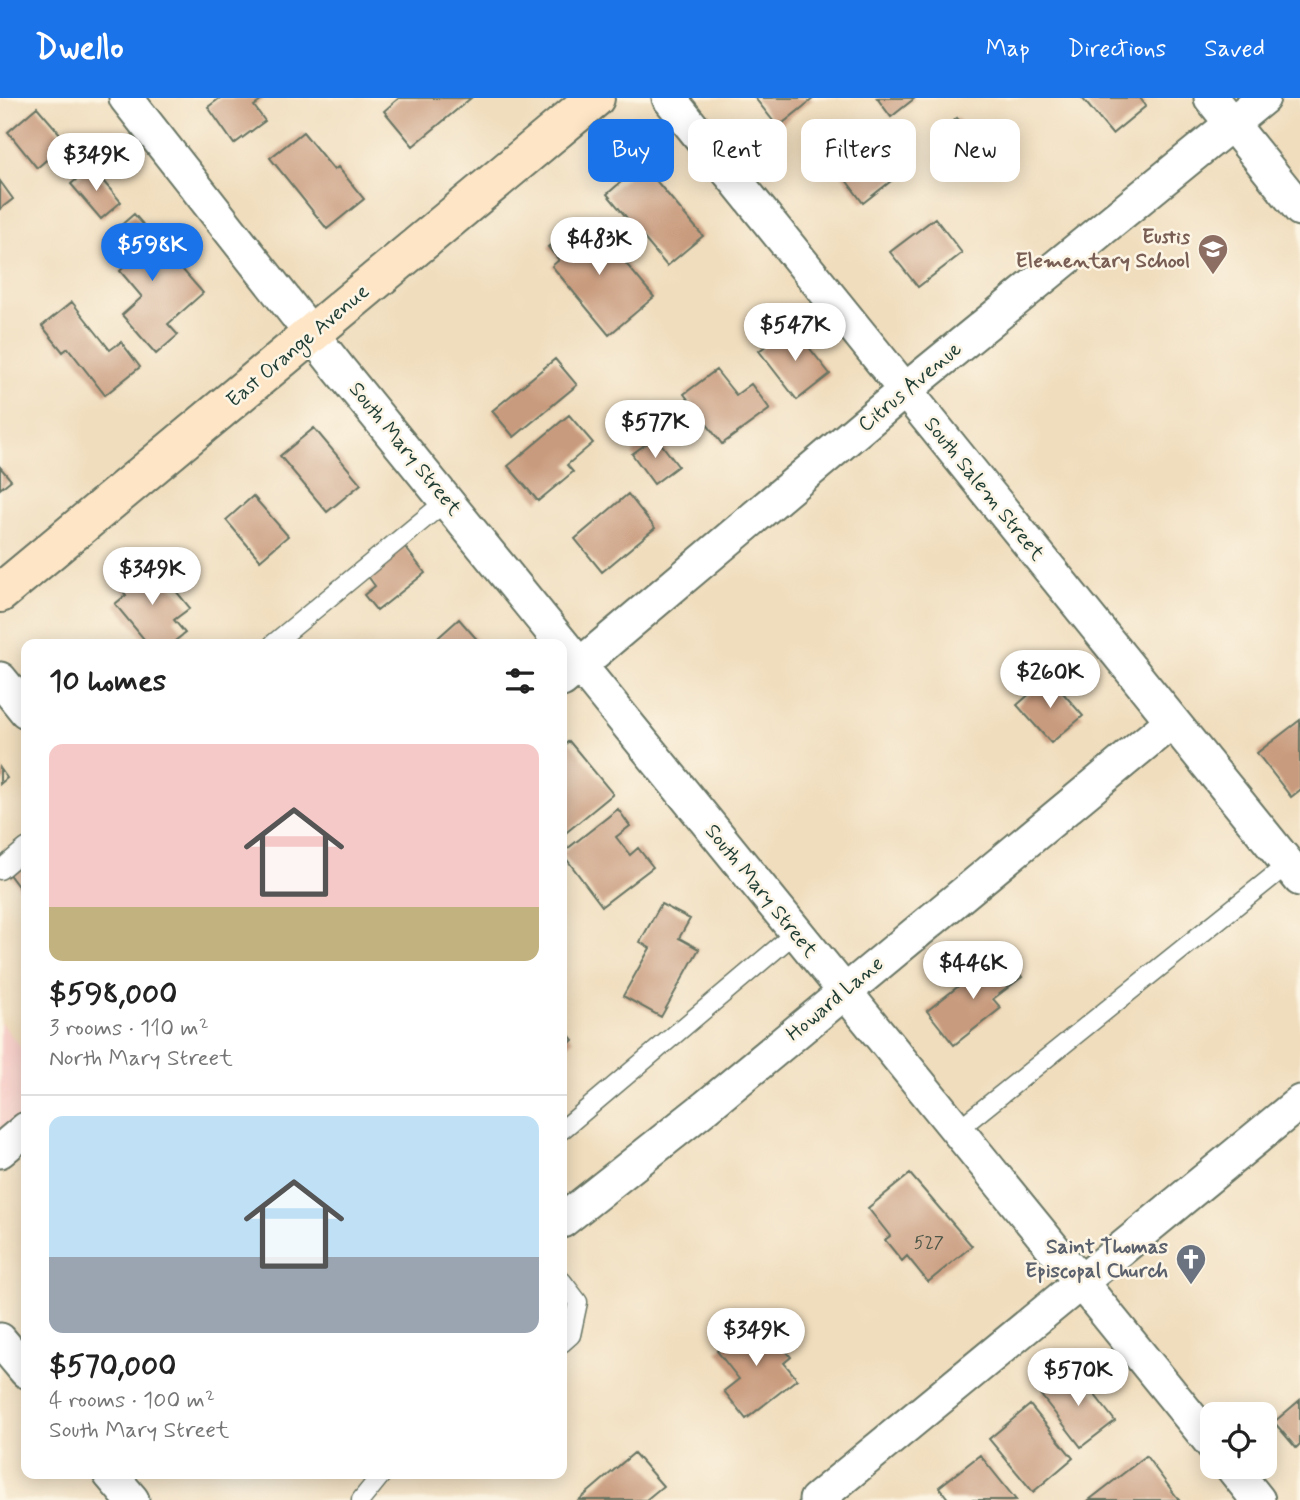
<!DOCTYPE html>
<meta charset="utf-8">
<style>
body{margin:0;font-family:Mynerve,sans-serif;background:#f2f2f2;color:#222;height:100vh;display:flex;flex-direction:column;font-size:26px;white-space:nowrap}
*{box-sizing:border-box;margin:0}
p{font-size:23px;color:#767676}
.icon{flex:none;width:38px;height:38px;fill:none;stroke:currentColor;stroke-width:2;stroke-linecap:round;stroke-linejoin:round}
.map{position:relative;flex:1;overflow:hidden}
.side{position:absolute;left:21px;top:541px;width:546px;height:840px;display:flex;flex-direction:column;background:#fff;border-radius:14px;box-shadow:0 4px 18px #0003}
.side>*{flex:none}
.banner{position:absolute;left:588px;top:21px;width:606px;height:63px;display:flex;gap:14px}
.tools{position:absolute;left:1200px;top:1304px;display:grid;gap:14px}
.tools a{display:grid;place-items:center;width:77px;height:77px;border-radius:14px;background:#fff;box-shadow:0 4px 18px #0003;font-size:35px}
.price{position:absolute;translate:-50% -60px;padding:0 16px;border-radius:24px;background:#fff;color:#222;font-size:23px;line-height:46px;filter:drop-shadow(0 2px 4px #0008)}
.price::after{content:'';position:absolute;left:50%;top:42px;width:21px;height:16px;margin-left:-10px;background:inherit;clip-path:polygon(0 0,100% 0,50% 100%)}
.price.on{background:#1a73e8;color:#fff}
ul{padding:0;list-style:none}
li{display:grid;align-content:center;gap:14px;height:371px;padding:0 28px}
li+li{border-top:2px solid #e0e0e0}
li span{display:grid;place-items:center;height:217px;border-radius:14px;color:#555}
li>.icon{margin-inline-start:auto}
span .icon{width:126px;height:126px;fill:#fffc;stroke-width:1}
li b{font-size:30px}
h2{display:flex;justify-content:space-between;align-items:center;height:84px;padding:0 28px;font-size:30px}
.chip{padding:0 24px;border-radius:14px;background:#fff;box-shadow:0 4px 18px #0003;font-size:24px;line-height:63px}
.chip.on{background:#1a73e8;color:#fff}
header{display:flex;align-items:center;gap:42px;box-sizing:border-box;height:98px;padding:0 35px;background:#1a73e8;color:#fff}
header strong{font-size:33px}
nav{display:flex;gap:38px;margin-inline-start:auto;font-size:24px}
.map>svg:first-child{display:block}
.built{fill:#f7d0ca}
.building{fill:#c99b7e}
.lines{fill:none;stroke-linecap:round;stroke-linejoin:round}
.lane-casing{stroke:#687564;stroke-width:21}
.street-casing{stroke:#687564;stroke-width:37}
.secondary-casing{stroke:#687564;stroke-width:42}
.lane{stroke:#fff;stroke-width:18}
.street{stroke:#fff;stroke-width:33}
.secondary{stroke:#fde5c5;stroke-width:38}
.labels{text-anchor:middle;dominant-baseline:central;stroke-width:5;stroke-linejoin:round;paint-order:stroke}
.number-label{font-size:18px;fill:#4a5446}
.education-label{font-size:21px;font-weight:bold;fill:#785e54;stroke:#fcf5e5;text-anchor:end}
.street-label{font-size:21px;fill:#1f3d34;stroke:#fcf5e5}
.worship-label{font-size:21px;font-weight:bold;fill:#5b616d;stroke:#fcf5e5;text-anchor:end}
</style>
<header>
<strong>Dwello</strong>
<nav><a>Map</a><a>Directions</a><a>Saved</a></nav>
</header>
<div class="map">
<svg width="1300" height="1402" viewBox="0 0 1300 1402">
<rect width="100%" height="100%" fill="#fcf5e5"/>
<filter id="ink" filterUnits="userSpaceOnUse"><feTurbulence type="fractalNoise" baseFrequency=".0143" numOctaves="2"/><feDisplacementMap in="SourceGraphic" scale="14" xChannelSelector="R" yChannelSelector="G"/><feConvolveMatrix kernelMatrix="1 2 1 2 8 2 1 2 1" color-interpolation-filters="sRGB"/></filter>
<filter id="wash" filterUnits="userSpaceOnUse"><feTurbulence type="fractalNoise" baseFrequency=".00686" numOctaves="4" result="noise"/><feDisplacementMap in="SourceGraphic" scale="28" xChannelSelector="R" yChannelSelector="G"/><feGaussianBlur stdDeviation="1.57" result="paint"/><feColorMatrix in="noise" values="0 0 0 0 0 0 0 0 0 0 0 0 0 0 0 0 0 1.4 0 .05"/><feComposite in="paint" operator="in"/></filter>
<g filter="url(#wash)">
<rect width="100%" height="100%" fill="#f0ddbd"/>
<path class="built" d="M0,924L26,955V1016L0,1038Z"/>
<g id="blocks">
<path class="building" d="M220,0H265L254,8L265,23L234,46L208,9Z
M399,0H471L413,48L384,13Z
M755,0H814L778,29Z
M877,0H915L891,19Z
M1082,0H1140L1146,8L1112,36Z
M37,9L67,44L37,70L8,34Z
M957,20L975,41L954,59L936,38Z
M303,34L334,72L338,69L364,101L327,131L270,60Z
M881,42L905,72L863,105L840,74Z
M642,66L703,138L667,168L607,96Z
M91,69L121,104L101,121L71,86Z
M0,83L13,101L0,111Z
M134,116L203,195L168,226L178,237L156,256L122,217L142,199L120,173L126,167L104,142Z
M935,120L962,155L918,189L890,154Z
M579,124L590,138L598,132L654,199L609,237L552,168L559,162L548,149Z
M72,204L110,252L121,244L140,269L105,297L68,250L63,254L42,228Z
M792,228L830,276L797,302L759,253Z
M555,261L577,287L514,339L492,313Z
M716,272L736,297L751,286L770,311L722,346L684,296Z
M569,317L593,345L567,367L573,374L538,403L508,368Z
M314,330L361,386L327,414L280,358Z
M656,339L678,368L654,386L632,356Z
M0,369L11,382L0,391Z
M628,396L655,430L602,474L575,441Z
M253,398L288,438L260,462L226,422Z
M402,445L425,475L377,513L364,497L375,488L365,474Z
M135,470L144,482L158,471L190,510L174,522L185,535L171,546H148L115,506L126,497L116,485Z
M459,521L481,546H431Z
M1049,579L1083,618L1051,645L1017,607Z
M1300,622V692L1291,699L1257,655Z
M569,643L613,696L562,738V649Z
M0,670L7,680L0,686Z
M618,711L630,728L616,739L630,757L638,750L653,769L602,808L562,755Z
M26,755V799L5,771Z
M661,806L690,821L679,840L699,851L661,919L623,898L650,850L640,844Z
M1007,859L1022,879L993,901L1001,910L954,947L927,913L974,876L978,881Z
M562,929L573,942L562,952Z
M910,1076L972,1148L928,1184L907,1158L902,1163L885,1142L890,1138L868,1110Z
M760,1220L791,1259L784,1265L797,1281L746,1321L724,1293L739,1281L717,1253Z
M1074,1270L1115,1323L1081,1349L1040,1296Z
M1300,1302V1346L1296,1350L1274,1324Z
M1030,1307L1073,1360L1033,1394L989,1341Z
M634,1355L663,1388L646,1402H579Z
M980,1357L1016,1402H949L939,1389Z
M1146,1358L1179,1402H1089Z"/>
</g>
</g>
<g filter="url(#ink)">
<use href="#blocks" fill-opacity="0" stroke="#687564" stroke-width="2"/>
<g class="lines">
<g class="lane-casing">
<path id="lane" d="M273,546L446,403
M0,772L26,750
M562,1032L795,835
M956,1033L1288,766
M562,1183L578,1204L571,1237L562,1245
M361,1402L382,1376"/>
</g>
<g class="street-casing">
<path id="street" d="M126,0L339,271L1213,1347
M669,0L1300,781
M1211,0L1300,111
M0,581L26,613
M562,582L904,293L1263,0
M0,1053L26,1031
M562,1123L706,1009L1172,623
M0,1242L26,1273
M1231,1368L1258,1402
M110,1376L132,1402
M816,1402L1300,1004"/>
</g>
<g class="secondary-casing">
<path id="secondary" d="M0,495L595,0"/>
</g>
<use href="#lane" class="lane"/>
<use href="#street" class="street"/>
<use href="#secondary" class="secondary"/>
</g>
</g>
<defs>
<g id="school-pin" transform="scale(1.575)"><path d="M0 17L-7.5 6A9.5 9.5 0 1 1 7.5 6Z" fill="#8d6e63" stroke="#fcf5e5"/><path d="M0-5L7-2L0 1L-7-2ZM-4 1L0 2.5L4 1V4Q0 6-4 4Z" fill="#fff"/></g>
<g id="church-pin" transform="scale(1.575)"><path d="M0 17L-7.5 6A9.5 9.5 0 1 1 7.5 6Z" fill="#6b7280" stroke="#fcf5e5"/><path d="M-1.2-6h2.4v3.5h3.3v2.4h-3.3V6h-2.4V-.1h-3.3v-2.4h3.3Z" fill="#fff"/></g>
</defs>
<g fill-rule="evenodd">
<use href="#school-pin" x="1213" y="151"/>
<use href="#church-pin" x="1191" y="1161"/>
</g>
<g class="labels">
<g class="number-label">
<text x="929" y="1145">527</text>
</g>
<g class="education-label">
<text x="1190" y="139">Eustis<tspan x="1190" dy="24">Elementary School</tspan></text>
</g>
<g class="street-label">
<text transform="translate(298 248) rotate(-40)">East Orange Avenue</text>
<text transform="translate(910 289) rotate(-40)">Citrus Avenue</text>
<text transform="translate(405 351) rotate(51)">South Mary Street</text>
<text transform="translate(984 391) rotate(51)">South Salem Street</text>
<text transform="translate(761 793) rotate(51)">South Mary Street</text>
<text transform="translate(835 901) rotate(-40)">Howard Lane</text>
</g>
<g class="worship-label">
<text x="1168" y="1149">Saint Thomas<tspan x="1168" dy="24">Episcopal Church</tspan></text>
</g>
</g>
</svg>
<div class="tools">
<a><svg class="icon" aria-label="locate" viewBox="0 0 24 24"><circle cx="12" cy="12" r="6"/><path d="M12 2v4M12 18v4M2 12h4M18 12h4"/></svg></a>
</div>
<b class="price" style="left:96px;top:95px">$349K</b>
<b class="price" style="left:599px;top:179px">$483K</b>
<b class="price on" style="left:152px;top:185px">$598K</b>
<b class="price" style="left:795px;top:265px">$547K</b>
<b class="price" style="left:655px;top:362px">$577K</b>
<b class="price" style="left:152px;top:509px">$349K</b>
<b class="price" style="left:1050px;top:612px">$260K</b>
<b class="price" style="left:973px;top:903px">$446K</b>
<b class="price" style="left:756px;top:1270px">$349K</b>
<b class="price" style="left:1078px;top:1310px">$570K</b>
<div class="banner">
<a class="chip on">Buy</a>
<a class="chip">Rent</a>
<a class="chip">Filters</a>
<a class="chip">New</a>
</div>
<section class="side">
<h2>10 homes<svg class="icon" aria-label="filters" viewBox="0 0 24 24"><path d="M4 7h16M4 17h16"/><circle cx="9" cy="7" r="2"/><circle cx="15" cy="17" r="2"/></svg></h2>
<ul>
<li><span style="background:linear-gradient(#f6c9c9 75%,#c2b280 0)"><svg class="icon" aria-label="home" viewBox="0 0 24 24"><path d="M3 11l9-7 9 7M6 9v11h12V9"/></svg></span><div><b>$598,000</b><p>3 rooms · 110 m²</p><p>North Mary Street</p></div></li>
<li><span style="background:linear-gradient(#bfe0f5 65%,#9aa5b1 0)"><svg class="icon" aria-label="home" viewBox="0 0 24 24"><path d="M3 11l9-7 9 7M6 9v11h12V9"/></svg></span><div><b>$570,000</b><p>4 rooms · 100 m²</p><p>South Mary Street</p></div></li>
</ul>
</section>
</div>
